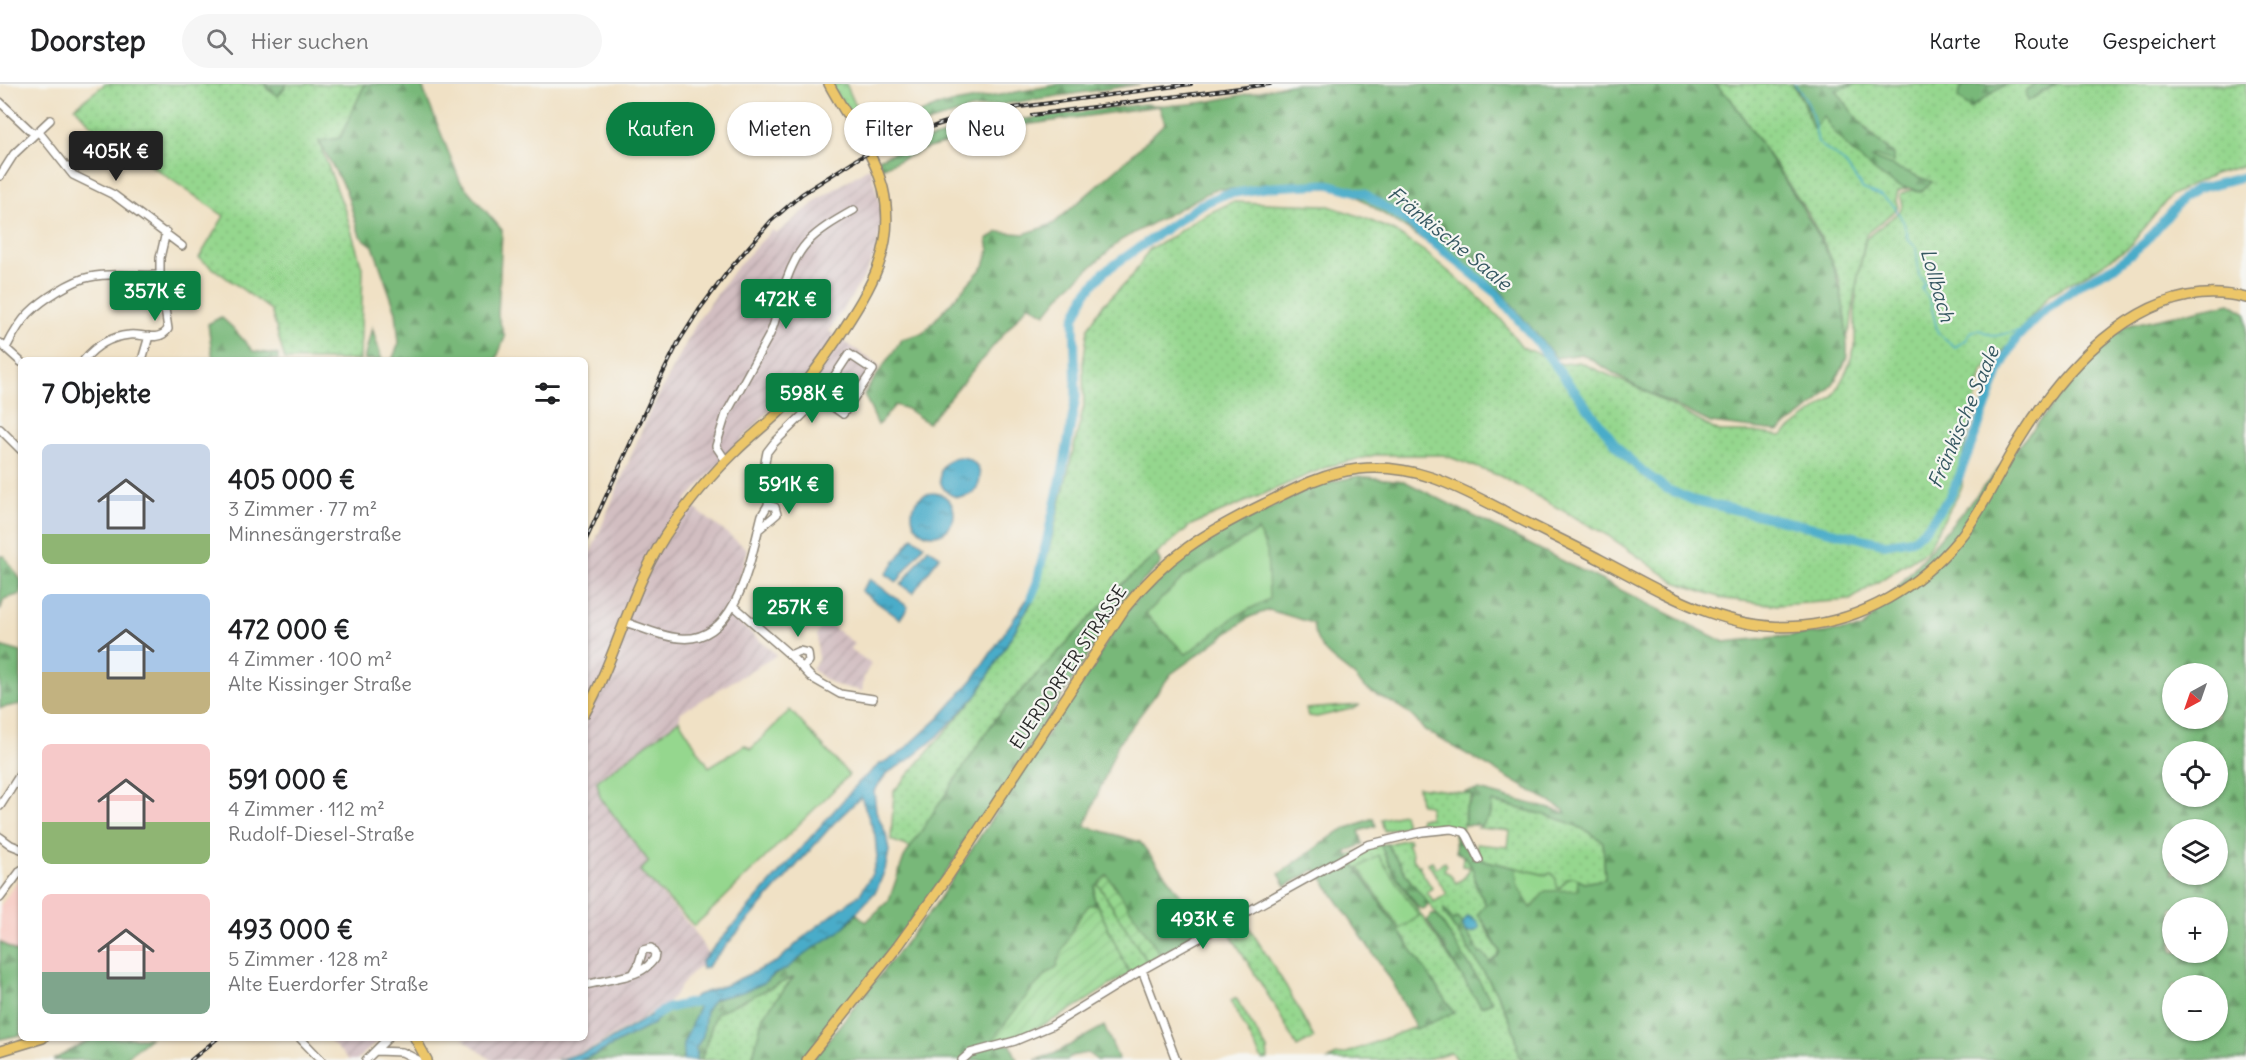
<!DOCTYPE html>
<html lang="de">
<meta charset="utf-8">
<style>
body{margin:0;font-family:Delius,sans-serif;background:#f6f6f6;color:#202124;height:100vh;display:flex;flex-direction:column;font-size:22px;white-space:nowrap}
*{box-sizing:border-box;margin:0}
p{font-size:20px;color:#757577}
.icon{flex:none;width:33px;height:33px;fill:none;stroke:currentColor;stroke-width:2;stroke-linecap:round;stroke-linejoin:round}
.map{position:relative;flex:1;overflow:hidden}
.details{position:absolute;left:18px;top:273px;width:570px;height:684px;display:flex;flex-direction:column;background:#fff;border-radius:9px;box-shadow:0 2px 4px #0004}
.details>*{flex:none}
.guide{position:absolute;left:606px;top:18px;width:570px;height:54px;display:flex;gap:12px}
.needle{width:39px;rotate:220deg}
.buttons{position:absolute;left:2162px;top:579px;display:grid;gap:12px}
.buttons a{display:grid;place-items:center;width:66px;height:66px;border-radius:50%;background:#fff;box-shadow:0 2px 4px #0004;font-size:30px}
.price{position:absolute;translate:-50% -51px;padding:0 14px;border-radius:6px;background:#0b8043;color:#fff;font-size:20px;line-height:39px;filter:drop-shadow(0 2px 3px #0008)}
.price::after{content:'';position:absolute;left:50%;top:36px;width:18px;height:14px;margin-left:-9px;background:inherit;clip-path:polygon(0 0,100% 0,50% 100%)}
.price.selected{background:#222;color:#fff}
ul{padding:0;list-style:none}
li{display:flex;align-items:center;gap:18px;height:150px;padding:0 24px}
li span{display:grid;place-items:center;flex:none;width:168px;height:120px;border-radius:9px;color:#555}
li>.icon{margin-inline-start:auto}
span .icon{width:72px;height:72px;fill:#fffc;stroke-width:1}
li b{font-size:26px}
h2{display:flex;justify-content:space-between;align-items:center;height:72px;padding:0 24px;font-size:26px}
.pill{padding:0 21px;border-radius:27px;background:#fff;box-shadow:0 2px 4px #0004;font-size:21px;line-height:54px}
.pill.selected{background:#0b8043;color:#fff}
header{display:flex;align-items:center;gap:36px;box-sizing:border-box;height:84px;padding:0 30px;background:#fff;border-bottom:2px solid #e0e0e0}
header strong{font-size:28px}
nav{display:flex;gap:33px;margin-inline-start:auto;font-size:21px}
.search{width:420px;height:54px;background:#f6f6f6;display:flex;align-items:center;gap:15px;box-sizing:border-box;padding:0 21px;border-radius:33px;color:#757577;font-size:22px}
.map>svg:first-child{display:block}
.built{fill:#f7d0c9}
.industrial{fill:url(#industrial-furrows)}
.grass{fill:url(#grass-dots);stroke:#60815c;stroke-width:1.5}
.forest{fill:url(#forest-firs);stroke:#527252;stroke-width:1.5;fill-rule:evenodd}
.garden{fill:url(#garden-furrows);stroke:#60815c;stroke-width:1.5}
.pitch{fill:#95d78e;stroke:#60815c;stroke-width:1.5}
.water{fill:url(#water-ripples);stroke:#3a6c7a;stroke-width:1.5}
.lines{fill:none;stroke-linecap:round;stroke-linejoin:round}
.stream{stroke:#49acc9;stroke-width:1.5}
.river{stroke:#49acc9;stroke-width:9}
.minor-casing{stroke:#8e8678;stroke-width:10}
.major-casing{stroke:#8e8678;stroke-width:12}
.minor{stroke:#fff;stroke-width:7}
.major{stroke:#ecc669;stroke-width:9}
.rail-casing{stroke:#2b2b2b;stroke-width:4}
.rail{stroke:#f6f6f2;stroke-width:1.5;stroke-dasharray:4.5;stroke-linecap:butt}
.labels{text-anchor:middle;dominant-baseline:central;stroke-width:4.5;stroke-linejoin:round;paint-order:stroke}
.street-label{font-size:18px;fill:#2b2b2b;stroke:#f6f6f2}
.water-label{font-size:20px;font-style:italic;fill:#365862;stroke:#f6f6f2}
</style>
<header>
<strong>Doorstep</strong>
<div class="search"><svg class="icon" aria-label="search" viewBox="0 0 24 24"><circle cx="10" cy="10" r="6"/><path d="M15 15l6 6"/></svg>Hier suchen</div>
<nav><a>Karte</a><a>Route</a><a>Gespeichert</a></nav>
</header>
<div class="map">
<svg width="2246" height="976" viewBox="0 0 2246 976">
<defs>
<pattern id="industrial-furrows" width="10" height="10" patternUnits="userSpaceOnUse" patternTransform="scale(1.5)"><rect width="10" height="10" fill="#d2bec1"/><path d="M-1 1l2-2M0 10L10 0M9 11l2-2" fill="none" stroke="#b4a3a6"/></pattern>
<pattern id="grass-dots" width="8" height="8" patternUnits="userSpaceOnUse" patternTransform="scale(1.5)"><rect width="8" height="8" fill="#95d78e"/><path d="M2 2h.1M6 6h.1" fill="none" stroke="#81b97b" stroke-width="1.8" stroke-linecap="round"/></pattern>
<pattern id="forest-firs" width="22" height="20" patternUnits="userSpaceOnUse" patternTransform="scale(1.5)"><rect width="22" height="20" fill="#78b879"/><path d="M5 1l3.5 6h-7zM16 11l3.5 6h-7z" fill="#639663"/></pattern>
<pattern id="garden-furrows" width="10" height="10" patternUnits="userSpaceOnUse" patternTransform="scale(1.5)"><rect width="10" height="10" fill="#95d78e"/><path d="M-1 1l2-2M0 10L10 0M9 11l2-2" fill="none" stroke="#81b97b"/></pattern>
<pattern id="water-ripples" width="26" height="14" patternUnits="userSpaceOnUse" patternTransform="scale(1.5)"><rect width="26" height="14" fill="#49acc9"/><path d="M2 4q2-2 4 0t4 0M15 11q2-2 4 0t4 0" fill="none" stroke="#3d8ca3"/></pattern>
</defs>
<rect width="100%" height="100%" fill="#f6f6f2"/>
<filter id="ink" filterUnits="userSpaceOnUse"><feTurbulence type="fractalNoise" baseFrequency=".0167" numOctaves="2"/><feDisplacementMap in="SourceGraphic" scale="12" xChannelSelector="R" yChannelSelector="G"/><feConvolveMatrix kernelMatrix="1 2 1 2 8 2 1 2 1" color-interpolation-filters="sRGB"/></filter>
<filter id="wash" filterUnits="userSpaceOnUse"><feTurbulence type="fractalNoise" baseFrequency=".008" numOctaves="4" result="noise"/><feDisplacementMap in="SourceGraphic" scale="24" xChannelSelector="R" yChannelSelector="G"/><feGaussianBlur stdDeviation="1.35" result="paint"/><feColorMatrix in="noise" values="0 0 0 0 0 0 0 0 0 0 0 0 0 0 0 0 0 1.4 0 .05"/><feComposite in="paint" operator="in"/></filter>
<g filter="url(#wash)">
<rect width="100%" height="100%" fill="#f0e1c5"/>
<path class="built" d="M21,792V871L0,858V822Z"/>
<path class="industrial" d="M870,83L881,123V142L876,168L863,195L829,247L880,282L844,337L778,317L685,417L747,465L732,533L777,571L681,628L679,636L597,697L600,713L649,778L640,787L693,845L711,875L691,889L668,919L592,964L553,976H491L462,954H585V482L646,336L698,236L735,185L772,146L777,149L820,114Z
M825,537L854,559L851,565L871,580L864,592L862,607L836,601L826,596L812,585L818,576L817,550Z
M327,954H381L357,976H349Z"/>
<path class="grass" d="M105,0H266L267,5L278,12L287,0H365L340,54L319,58L347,132L363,187L360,276H285L271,226L199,174L224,132L140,74L108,60L75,23Z
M829,0H846L865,43L870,62Z
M1714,0H1792L1806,22L1807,32L1824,31L1895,100L1908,104L1898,107L1896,116L1898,123L1895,127L1866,150L1854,212L1851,242L1847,253L1840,198L1826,163L1808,129L1730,14Z
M1856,0H1969L1962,2L1970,24L2006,0H2036L2026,6L2028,17L2056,0H2246V81L2214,90L2171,111L2129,163L2097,184L2050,210L2004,266L1982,288L1963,369L1962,403L1927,466L1850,516L1778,521L1725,515L1675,498L1607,451L1500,392L1444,371H1375L1329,382L1191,441L1122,500L996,634L911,764L891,756L894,707L977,611L1034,514L1048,469L1084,322L1083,280L1088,244L1102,222L1133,191L1150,164L1167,156L1197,135L1232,118L1326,121L1362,133L1394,147L1425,168L1471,206L1500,234L1522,263L1562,280L1579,278L1643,306L1719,348H1753L1781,352L1833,313L1847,286L1855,263V222L1858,193L1866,154L1899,128L1903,121L1900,111C1907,105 1914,106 1922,107L1932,98L1871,74L1884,63L1854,32L1835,5Z
M1360,621L1355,624L1317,633L1308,632L1306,625Z
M1418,703L1472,710C1471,717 1467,719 1465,725C1463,732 1467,738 1462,745L1451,742L1420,741V734H1429V721L1420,720Z
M1492,718C1529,728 1573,733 1603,758L1605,795L1584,799L1578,796L1560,804H1556L1545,791L1479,775L1476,760L1508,763L1510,747L1478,744L1482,741Z
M1409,755L1410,758L1407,760L1413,770L1412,772L1418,782L1420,781V785L1432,804L1427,808L1434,818L1447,810L1428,779L1432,777L1436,784L1444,778L1446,781L1444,787L1450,790L1456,799C1464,795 1467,792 1470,783L1462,782L1463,773L1467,774L1474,788L1476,802L1486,821C1481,840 1488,851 1500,867L1498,872L1490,879L1480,870L1458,834L1454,836L1444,829C1468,866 1518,929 1518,971L1524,976H1456L1451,968L1425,976H1328L1336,971L1344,970L1415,943L1416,945L1349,772L1380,760L1393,788L1481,922L1492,918L1438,832L1409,795L1387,760Z
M1098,800L1148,879L1129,889L1094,814L1095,802Z
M1243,834L1286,902L1314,954L1297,963L1276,924L1227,845Z
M795,892L763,932L752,976H701L716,929Z
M1236,914L1267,965L1268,975L1262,976L1231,917Z"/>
<path class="forest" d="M266,0H287L278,12L267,4Z
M365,0H420L422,2L460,97L502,146L498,232L505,253L496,276H392L399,259L396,228L373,162L360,152L346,107L319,57L340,54Z
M1062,0H1141L970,25L909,45L870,62L865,43L880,46L937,22Z
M1290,0H1714L1730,14C1748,40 1765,67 1783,94C1816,143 1844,187 1846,248C1846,256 1849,268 1846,275C1834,309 1807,328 1778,347L1711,339L1635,302L1582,270L1556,274L1500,206L1344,104L1215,105L1121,156L1066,205L1045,230L1029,220L928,339L907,325L895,321L878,341L864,310L902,255L923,249L984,182L989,166L987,155L999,148L1024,150L1053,140L1119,83L1165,39L1159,22L1137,25L998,45L925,65L877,86L873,77L925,56L993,39L1144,20C1187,26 1248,10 1290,0Z
M1792,0H1856L1836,6C1852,28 1869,54 1893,69V78L1875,72L1872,74L1932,98L1922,107C1914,105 1903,104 1895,100C1871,88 1836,56 1824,32L1813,45C1806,28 1806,15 1792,0Z
M1969,0H2006L1970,24L1958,14L1962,2Z
M2036,0H2056L2028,17L2026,6Z
M2230,219L2246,229V976H1524L1518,971C1518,928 1468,866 1444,829V825L1453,836L1458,834L1480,870L1483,869L1490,878L1498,872L1500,867C1492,856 1485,836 1477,831L1486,820L1476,802L1474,788L1467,774L1456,768L1454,749L1461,750L1479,775L1545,791L1551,789L1556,795V804H1560L1568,794L1574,793L1584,799L1605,795L1603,758C1573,733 1530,728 1492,718L1491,731L1482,741H1465V725L1472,716V711L1466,708L1479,706L1566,729L1564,726L1423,645C1405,620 1390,620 1367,605C1362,601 1358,596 1354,592C1334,575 1316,568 1313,539L1269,526L1250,533L1171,590L1118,660L1085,742L1140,758L1207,845L1161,871L1107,792L1095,802L1094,814L1129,889L990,958L1011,961L1017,976H812L934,823L1126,529L1141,509L1156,501L1177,476L1198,459L1317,401L1358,392L1404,397L1724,558L1862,545L2120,243ZM1258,447L1216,547L1186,570L1146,530L1184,493ZM2172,590H2217V634H2172ZM2172,668H2217V712H2172ZM2172,746H2217V790H2172ZM2172,824H2217V868H2172ZM2172,902H2217V946H2172Z
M221,233L232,243L253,267L278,271V276H213L208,240Z
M372,243L382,276H364Z
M1157,470L1161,480L1131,509L1084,577L1016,686L932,809L860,906L803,976H752L763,932L794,893L716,929L701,976H696C697,971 695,967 696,963C698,952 704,927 710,919C716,912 753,906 765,898C782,887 797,875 814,863C831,851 842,847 857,830L866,838L889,816L904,773L996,634L1122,500Z
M0,472H4L21,496V510L4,515L0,527Z
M0,562L21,568V620L0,624Z
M1373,734L1376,742L1359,747L1363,760L1346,768L1454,929L1416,945L1393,899L1316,785L1286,802L1279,790L1340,747Z
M1380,760H1387L1409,795L1428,819L1426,824L1422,825L1418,823L1393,788Z
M1432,830L1438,832L1492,918L1481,922L1474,912L1427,836Z
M0,858L21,871V951L0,955Z
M697,919L698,925L684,958L683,976H580L595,971L652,941L666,927Z
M1104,942L1119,976H1097L1087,969L1071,972L1067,976H1035L1054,970Z
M93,954H150L123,976H53Z"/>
<path class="garden" d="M1107,791L1161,871L1148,879L1098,800Z
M1089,821H1097L1129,889C1084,918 1043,948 990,959C1008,937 1035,896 1058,882L1057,879L1076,838Z"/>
<path class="pitch" d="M1258,447L1267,467L1269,515L1234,533L1186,570L1146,530L1184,493Z
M790,626L849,691L716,822L694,842L640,787L649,778L600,713L597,697L679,636L709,683L745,661L751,665Z
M1403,730L1406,742L1384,747L1381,735Z
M1378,771L1419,832L1400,845L1359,784Z
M1516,784L1545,791L1551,789L1556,795L1557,804H1560L1568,794L1574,793L1578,796L1577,806L1545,807L1531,824L1517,801Z"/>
<path class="water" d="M940 393a20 20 0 1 1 40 0a20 20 0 1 1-40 0Z
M912 430a21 21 0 1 1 42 0a21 21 0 1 1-42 0Z
M913,453L924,461L897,498L886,490Z
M928,464L940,472L913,509L901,501Z
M870,495L908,523L900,535L861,507Z
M1036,502L1034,514L977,611L937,653L906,678L887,689L874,707L876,727L886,750L889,767L885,786L876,807L839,848L813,864L786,885L775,890L764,899L743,908L714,915L706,926L703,952L696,964V976H683L684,958L698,925L697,919H687L697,911L726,901L778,877L807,850L860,810L872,790L877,774L875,751L861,713L834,739L707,883L702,885L701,878L860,697L880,680L898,671L940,633L974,594Z
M1468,832L1477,837L1480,843C1477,848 1470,850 1465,847L1462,840Z
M664,923L666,927L652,941L595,971L580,976H557L594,965Z"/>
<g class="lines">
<path class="stream" d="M1794,0C1812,18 1813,34 1818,59L1844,78L1863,105L1882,112L1895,123L1904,139L1908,156L1916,163L1919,191L1925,200L1922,205L1930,217L1938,249L1955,263L1966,256L1972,247L1979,246L1995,252L2026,245"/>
<path class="river" d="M1031,513L1036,502L1063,384L1076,313L1074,235L1086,209L1104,188L1200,121L1223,111L1272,103L1328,100L1365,110L1405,136L1495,208L1541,263L1620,366L1642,387L1667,405L1692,416L1886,460L1914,455L1927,443L1949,414L1957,398L2003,279L2016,255L2046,225L2080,200L2116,182L2145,158L2183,114L2197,105L2246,92
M656,931L668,924L699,917"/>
</g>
</g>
<g filter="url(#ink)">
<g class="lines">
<g class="minor-casing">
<path id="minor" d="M0,18L34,50
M38,47L73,91L114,111L182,162
M0,92L14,70L50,36
M0,259L21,278
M6,264C12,252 19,239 29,229C42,216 72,196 90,193C113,188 137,193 160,191
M84,276C96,261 110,253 129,251C142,249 159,259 168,245L160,191V174L166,148
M142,276L149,252
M0,345L21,366
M726,377L716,362L726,330L770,250C776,237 778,224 782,210C796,161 811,150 854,126
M758,446L777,430L775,423L768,421
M734,522L790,571L812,594L840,610L873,615
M625,538C643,544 660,552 679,554C738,561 751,472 762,431L768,421L769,407L765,378L767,368L774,359L820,314L849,270L873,286L843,330L820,314
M790,571L799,567L808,569L809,577L802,584
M0,722L21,689
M0,753L11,761L21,765
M0,814L21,786
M1142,886L1176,976
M585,901L626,892C638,889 647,885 654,875L655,870L651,864L643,866L638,882L633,890
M300,954L321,976
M376,967L402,968L418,976
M366,976L388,954
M962,976L970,969L1015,957L1051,942L1142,886L1367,761L1422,748L1451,745L1464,748L1467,752L1479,776"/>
</g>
<g class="major-casing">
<path id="major" d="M585,629C619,568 632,497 673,440C691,415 712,390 735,368C753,350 774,335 791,316C810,296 825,273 840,251C871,203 897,163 883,104C873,66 847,34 829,0
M415,954L427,976
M0,967L43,954
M807,976L898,862L947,794L1125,524C1165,473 1206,448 1264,420C1294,405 1324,389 1358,385C1415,379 1456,402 1504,427C1536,444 1569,459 1601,476C1664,509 1728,549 1802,542C1863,536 1919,503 1958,456C1984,425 1999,387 2021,353C2067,279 2149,189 2246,214"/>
</g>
<use href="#minor" class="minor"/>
<use href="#major" class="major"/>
<g class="rail-casing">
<path id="rail" d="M1032,31L1270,0
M585,458L659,297L678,259L699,226L729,186L771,137L802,110L857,75L882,62L937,41L976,29L1191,0
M191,976L218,954"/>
</g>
<use href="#rail" class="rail"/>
</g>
</g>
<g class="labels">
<g class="street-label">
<text transform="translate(1068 583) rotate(-56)">EUERDORFER STRASSE</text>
</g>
<g class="water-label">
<text transform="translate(1450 154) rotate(39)">Fränkische Saale</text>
<text transform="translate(1938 201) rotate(74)">Lollbach</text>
<text transform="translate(1963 333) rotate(-67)">Fränkische Saale</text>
</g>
</g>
</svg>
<div class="buttons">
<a><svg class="needle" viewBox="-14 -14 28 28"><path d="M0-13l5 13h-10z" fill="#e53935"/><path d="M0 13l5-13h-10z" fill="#757577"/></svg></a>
<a><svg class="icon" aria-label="locate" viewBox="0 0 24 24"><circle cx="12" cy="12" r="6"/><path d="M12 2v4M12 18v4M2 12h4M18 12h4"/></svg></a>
<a><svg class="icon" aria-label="layers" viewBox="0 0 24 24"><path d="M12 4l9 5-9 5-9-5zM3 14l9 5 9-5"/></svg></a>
<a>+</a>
<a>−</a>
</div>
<b class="price selected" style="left:116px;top:98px">405K €</b>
<b class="price" style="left:155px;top:238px">357K €</b>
<b class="price" style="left:786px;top:246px">472K €</b>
<b class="price" style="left:812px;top:340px">598K €</b>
<b class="price" style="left:789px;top:431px">591K €</b>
<b class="price" style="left:798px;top:554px">257K €</b>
<b class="price" style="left:1203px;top:866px">493K €</b>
<div class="guide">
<a class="pill selected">Kaufen</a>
<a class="pill">Mieten</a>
<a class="pill">Filter</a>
<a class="pill">Neu</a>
</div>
<section class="details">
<h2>7 Objekte<svg class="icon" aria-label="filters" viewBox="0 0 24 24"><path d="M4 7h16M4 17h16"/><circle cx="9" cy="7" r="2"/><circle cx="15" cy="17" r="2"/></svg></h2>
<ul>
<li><span style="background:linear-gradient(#c9d6e8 75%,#8fb573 0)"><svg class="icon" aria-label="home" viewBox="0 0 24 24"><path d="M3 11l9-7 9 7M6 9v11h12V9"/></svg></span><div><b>405 000 €</b><p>3 Zimmer · 77 m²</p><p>Minnesängerstraße</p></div></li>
<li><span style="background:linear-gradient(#a9c7e8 65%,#c2b280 0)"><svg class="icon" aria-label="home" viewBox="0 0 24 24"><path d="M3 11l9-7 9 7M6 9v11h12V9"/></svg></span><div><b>472 000 €</b><p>4 Zimmer · 100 m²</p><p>Alte Kissinger Straße</p></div></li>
<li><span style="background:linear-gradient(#f6c9c9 65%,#8fb573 0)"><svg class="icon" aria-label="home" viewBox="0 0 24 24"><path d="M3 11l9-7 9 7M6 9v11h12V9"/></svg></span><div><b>591 000 €</b><p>4 Zimmer · 112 m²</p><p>Rudolf-Diesel-Straße</p></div></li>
<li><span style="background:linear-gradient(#f6c9c9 65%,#7fa58c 0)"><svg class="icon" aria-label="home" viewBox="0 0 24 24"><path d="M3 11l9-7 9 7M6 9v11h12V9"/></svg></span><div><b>493 000 €</b><p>5 Zimmer · 128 m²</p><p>Alte Euerdorfer Straße</p></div></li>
</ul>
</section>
</div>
